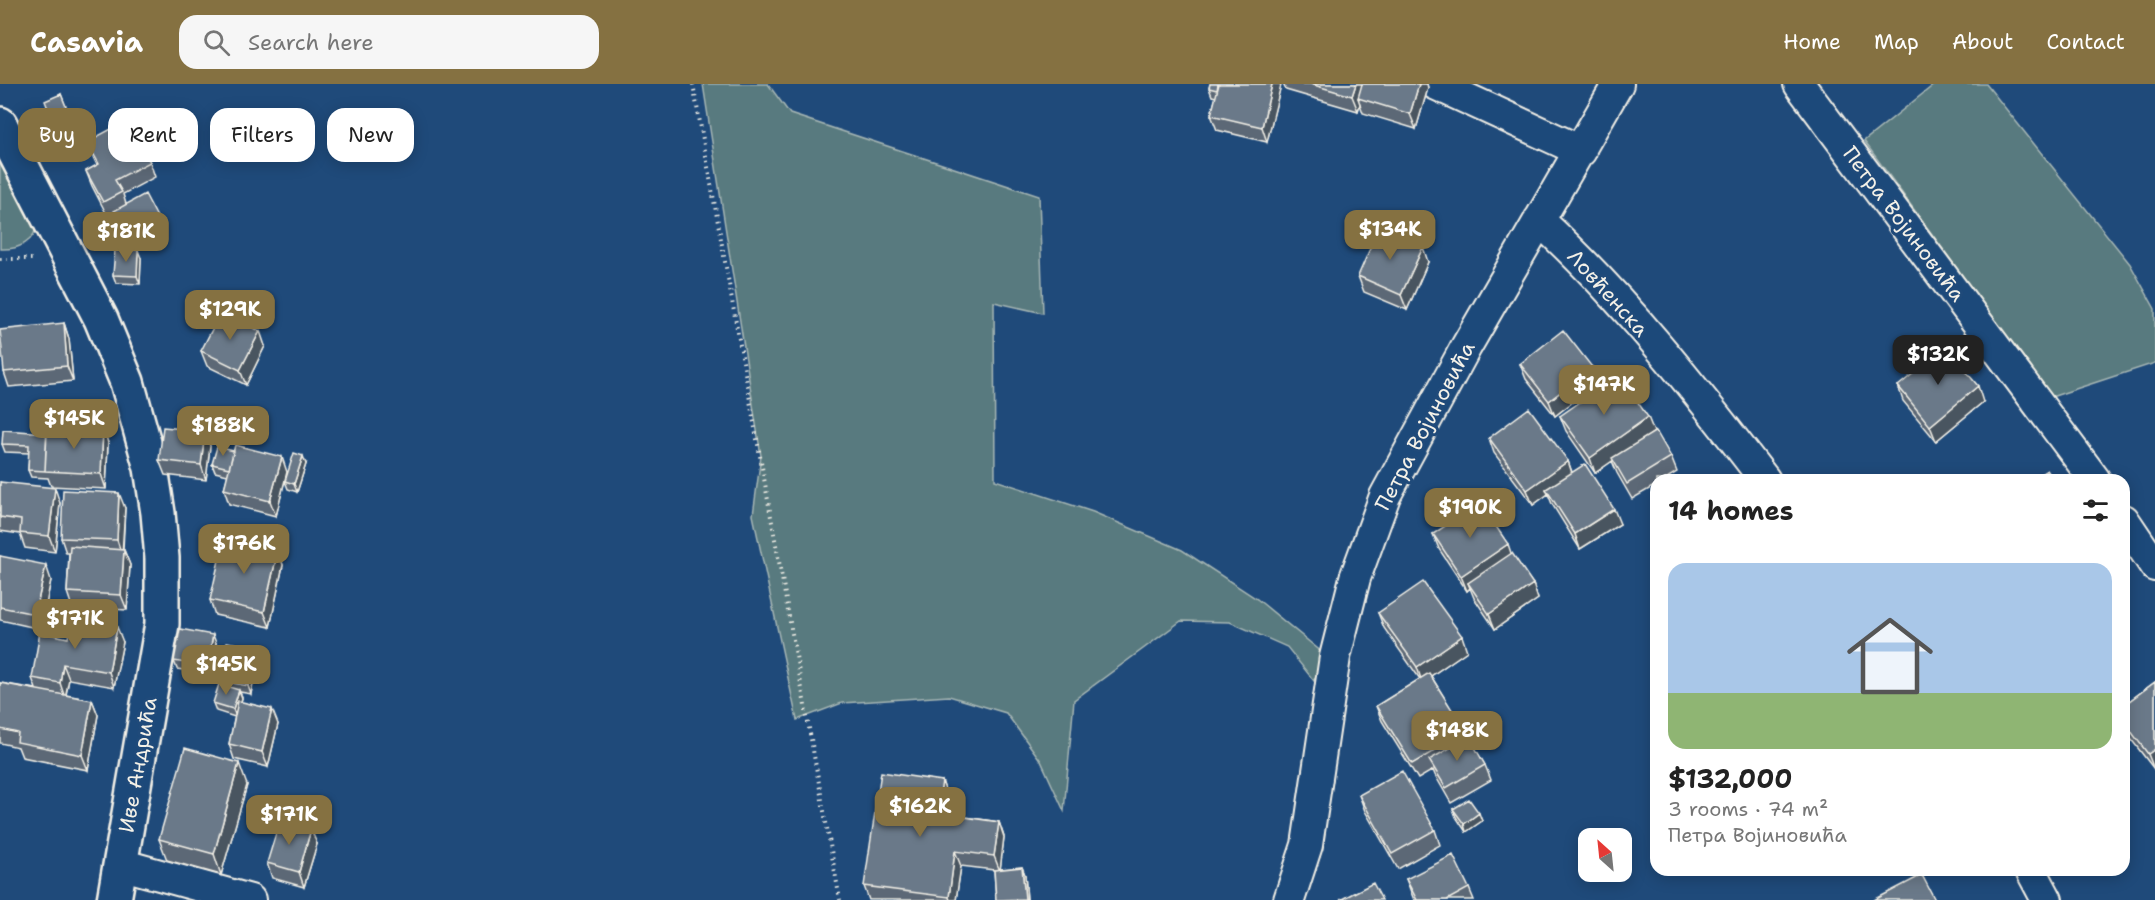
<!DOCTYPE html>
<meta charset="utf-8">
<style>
body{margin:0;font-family:"Shantell Sans",sans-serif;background:#f6f6f6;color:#222;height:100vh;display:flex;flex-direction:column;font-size:22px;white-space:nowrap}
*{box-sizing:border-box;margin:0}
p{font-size:20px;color:#767676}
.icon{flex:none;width:33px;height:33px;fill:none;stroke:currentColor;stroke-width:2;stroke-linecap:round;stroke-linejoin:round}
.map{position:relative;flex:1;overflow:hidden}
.side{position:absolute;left:1650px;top:390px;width:480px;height:402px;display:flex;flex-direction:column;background:#fff;border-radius:18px;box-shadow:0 3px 15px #0003}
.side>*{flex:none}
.top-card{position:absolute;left:18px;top:24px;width:570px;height:54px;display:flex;gap:12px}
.needle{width:39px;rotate:333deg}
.tools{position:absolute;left:1578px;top:744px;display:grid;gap:12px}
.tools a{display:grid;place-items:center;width:54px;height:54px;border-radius:12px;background:#fff;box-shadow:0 3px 15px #0003;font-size:30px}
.price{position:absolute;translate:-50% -51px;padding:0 14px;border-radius:12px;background:#857141;color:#fff;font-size:20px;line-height:39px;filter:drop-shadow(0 2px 3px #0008)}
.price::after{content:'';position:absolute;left:50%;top:36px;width:18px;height:14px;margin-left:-9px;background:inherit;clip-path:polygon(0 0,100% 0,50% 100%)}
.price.current{background:#222;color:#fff}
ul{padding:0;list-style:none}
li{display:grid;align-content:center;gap:12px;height:318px;padding:0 18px}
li+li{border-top:2px solid #e0e0e0}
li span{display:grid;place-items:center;height:186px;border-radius:18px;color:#555}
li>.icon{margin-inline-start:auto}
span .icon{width:108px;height:108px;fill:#fffc;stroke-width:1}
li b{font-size:26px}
h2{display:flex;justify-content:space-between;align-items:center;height:72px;padding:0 18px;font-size:26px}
.pill{padding:0 21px;border-radius:18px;background:#fff;box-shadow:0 3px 15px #0003;font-size:21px;line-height:54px}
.pill.current{background:#857141;color:#fff}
header{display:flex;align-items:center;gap:36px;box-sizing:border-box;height:84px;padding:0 30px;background:#857141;color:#fff}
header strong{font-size:28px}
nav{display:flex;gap:33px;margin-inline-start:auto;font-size:21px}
.search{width:420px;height:54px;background:#f6f6f6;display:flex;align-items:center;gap:15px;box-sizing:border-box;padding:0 21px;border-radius:18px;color:#767676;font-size:22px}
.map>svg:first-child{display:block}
.green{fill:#597a7f;stroke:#a6b6b4;stroke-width:1.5}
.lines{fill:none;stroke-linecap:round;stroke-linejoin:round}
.street-casing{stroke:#f4f1e8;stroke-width:34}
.secondary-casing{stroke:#f4f1e8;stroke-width:38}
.path{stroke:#f4f1e8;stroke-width:4;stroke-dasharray:1.5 4.5;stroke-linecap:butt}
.street{stroke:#1f4a7a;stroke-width:30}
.secondary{stroke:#1f4a7a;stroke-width:33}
.wall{fill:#5b6876;stroke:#f4f1e8;stroke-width:1.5}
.shaded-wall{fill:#4a5560;stroke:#f4f1e8;stroke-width:1.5}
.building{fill:#6a7989;stroke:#f4f1e8;stroke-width:1.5}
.labels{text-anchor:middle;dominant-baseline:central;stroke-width:6;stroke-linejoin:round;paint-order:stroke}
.street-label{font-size:21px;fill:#f4f1e8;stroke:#1f4a7a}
</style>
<header>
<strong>Casavia</strong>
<div class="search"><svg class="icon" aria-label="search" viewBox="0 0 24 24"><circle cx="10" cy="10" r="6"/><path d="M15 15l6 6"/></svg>Search here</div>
<nav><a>Home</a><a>Map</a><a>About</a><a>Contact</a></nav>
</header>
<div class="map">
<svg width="2155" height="816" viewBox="0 0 2155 816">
<rect width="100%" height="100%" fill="#1f4a7a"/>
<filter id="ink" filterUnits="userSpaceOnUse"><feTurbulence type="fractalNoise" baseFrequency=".0167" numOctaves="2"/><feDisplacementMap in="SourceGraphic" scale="12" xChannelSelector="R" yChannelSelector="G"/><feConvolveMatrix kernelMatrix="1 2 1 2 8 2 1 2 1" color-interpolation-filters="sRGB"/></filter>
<g filter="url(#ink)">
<path class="green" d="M703,0H768L790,30L1039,112L1043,229L994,218L995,396L1093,428L1182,466L1257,515L1323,569L1314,597L1287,563L1230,538L1181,537L1074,616L1064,727L1041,677L1006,629L949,612L842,619L797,636L753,431L761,372Z
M1935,0H1986L2130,180L2155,225V279L2051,313L1864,57Z
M0,73L37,138C36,158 18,166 0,165Z"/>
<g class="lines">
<g class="street-casing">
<path id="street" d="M1435,0L1581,67
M1799,0L2095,396
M1539,136C1622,212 1697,307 1765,396
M2124,436L2155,482
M120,780L250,816
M2031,786L2047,816
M1289,816L1307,761L1335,573L1355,494L1385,412L1466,263L1618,0"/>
</g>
<g class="secondary-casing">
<path id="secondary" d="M0,40L101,235L127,298L151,384L158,429L162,474V540L114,816"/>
</g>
<path class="path" d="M693,0L840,816
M0,175H34"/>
<use href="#street" class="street"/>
<use href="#secondary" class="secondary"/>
</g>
<path class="wall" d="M1210,0H1281L1267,58L1217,46L1211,31L1216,13L1212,12L1209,4Z
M1283,0H1427L1428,4L1416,45L1363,29L1360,20L1358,27L1286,6Z
M61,10L72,38L56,45L48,25Z
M87,58L150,78L155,93L123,110L126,120L158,135L161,143L131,159L115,129L108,133L92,102L86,87L97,81L93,73Z
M141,174L140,200L116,199L113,191Z
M1428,178L1407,226L1364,208L1358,192Z
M64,239L69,255L73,297L9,303L4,288Z
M265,262L246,301L207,282L201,267Z
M1520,280L1592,283L1598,298L1555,332L1526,295Z
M1898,302L1983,318L1936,357L1903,317Z
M1560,332L1654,348L1647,353L1671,373L1677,388L1664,396H1656V401L1632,415L1617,389L1612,377L1595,389L1566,347Z
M103,344L108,359L106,405L51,402L48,394L31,393L28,386L29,369L5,368L2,360L47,349Z
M205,347L210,362L206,396L165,391L159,376Z
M1489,354L1568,377L1572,388L1620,440L1580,465L1552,420L1548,410L1533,421L1494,369Z
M212,380L287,388L276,432L229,420L224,405L228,391L215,388Z
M306,380L297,408L288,405L285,397Z
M0,398L60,419L55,468L25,464L20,450L0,447Z
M125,424L123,466H124L130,481L127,526L72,523L67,508L69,469H66L61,454Z
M1433,450L1511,470L1533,500L1538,515L1495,545L1474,514L1470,504L1467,507L1439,465Z
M278,466L283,481L270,543L215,531L210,516Z
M0,472L51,496L41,545L0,536Z
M1378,529L1467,567L1431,592L1485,681L1491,696L1451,719L1435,691L1433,686L1418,695L1382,637L1376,622L1420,595L1384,544Z
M68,554L123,558L114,603L69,595L66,611L92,616L98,631L88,686L22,673L18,663L0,659V599L36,605L32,594Z
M216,559L210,590L177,585L174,577Z
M258,571L251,610L240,608L242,614L241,618L278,640L268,683L234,675L229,660L235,633L216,627L213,619L222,601L220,597Z
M2155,598V684L2154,685L2124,646V621Z
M942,697L947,712L945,730L999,738L1004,753L1000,785L1022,783L1025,791L1027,816H996L994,786L961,782L956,816H869L864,802Z
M247,701L221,791L167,776L159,755Z
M1359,711L1435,746L1440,761L1398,785L1365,727Z
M1453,725L1482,737L1466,748L1456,733Z
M317,760L304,803L272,794L267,779Z
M1406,795L1469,804L1474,816H1414Z"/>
<path class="shaded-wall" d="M1272,0H1281V1L1267,58L1262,43Z
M1356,0H1366L1358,14L1360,20L1358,27L1352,12Z
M1419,0H1427L1428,4L1416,45L1410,30Z
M1423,163L1428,178L1407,226L1401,211Z
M138,166L141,174L140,200L137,192Z
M64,239L69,255L73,297L67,282Z
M260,247L265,262L246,301L240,286Z
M1592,283L1598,298L1555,332L1549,317Z
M1978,302L1983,318L1936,357L1930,342Z
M1648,333L1654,348L1595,389L1590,374Z
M103,344L108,359L106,405L101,390Z
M205,347L210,362L206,396L201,381Z
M303,372L306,380L297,408L294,400Z
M282,373L287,388L276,432L270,417Z
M1568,377L1573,392L1546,405L1548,410L1533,421L1527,406Z
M55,404L60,419L55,468L49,452Z
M119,409L125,424L122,471L117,456Z
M1614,425L1620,440L1580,465L1575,450Z
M1508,460L1513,475L1468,499L1470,504L1467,507L1461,492Z
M124,466L130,481L127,526L121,511Z
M278,466L283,481L270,543L264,528Z
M46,481L51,496L41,545L35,530Z
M1533,500L1538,515L1495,545L1489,530Z
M117,543L123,558L114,603L109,588Z
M213,551L216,559L210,590L207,583Z
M1462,552L1467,567L1422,598L1417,583Z
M255,563L258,571L251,610L248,602Z
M63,580L69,595L65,614L60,599Z
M239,606L242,614L236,633L233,625Z
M92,616L98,631L88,686L82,671Z
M272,625L278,640L268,683L262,668Z
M2155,665V684L2154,685L2148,670Z
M239,679L247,701L221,791L214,770Z
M942,697L947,712L943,744L937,729Z
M1479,729L1482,737L1466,748L1464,740Z
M999,738L1004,753L1000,787L994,772Z
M311,745L317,760L304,803L299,788Z
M955,767L961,782L956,816H950L949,813Z
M1022,783L1025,791L1027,816L1025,815Z"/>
<path class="building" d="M1210,0H1218L1217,6L1209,4Z
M1219,0H1272L1262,43L1211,31Z
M1310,0H1356L1352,12Z
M1362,0H1419L1410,30L1358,14Z
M61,10L69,30L53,37L45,17Z
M128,36L150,78L115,96L122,108L103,118L86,87L99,80L87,58Z
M145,110L158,135L128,151L114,127Z
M1379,144L1423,163L1401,211L1358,192Z
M115,165L138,166L137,192L113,191Z
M221,228L260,247L240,286L201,267Z
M64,239L67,282L4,288L0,246Z
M1563,246L1592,283L1549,317L1520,280Z
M1946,263L1978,302L1930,342L1898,302Z
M1619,291L1648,333L1590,374L1560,332Z
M1529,324L1568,377L1527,406L1489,354Z
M47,341L103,344L101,390L45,387Z
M163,343L205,347L201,381L159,376Z
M3,346L47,349L45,387L28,386L29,361L2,360Z
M1656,347L1671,373L1627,400L1612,374Z
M235,361L282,373L270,417L224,405Z
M217,363L234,367L229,384L212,380Z
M294,369L303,372L294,400L285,397Z
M1585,380L1614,425L1575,450L1546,405Z
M2047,386L2054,396H2031Z
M0,398L55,404L49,452L20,449L21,436L0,433Z
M63,406L119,409L117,456L61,454Z
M1480,419L1508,460L1461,492L1433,450Z
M224,454L278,466L264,528L210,516Z
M70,462L124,466L121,511L67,508Z
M1512,469L1533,500L1489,530L1468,499Z
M0,472L46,481L35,530L0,523Z
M1423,498L1462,552L1417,583L1378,529Z
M71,534L117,543L109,588L63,580L60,599L32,594L40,548L68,554Z
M180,545L213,551L207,583L174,577Z
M227,558L255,563L248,602L220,597Z
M1429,589L1466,648L1412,680L1376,622Z
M2155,598V665L2148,670L2124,638V621Z
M0,599L92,616L82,671L17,658L18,649L0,645Z
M219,600L239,606L233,625L213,619Z
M238,617L272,625L262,668L229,660Z
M1469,653L1485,681L1446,704L1429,676Z
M185,664L239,679L214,770L159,755Z
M1402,687L1435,746L1392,770L1359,711Z
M881,688L942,697L937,729L999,738L994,772L955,767L949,813L864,802Z
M1469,715L1479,729L1464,740L1453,725Z
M280,736L311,745L299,788L267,779Z
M1453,771L1469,804L1447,816H1417L1406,795Z
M1022,783L1025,815L996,816L994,786Z
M1922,791L1935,816H1874Z
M1373,799L1382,816H1340Z"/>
</g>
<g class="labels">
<g class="street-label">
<text transform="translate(1904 140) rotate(53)">Петра Војиновића</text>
<text transform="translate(1608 209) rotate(48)">Ловћенска</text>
<text transform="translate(1425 342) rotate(-62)">Петра Војиновића</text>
<text transform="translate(138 681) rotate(-80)">Иве Андрића</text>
</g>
</g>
</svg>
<div class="tools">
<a><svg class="needle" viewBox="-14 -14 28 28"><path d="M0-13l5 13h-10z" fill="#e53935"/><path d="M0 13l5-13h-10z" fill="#767676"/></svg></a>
</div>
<b class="price" style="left:1390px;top:177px">$134K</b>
<b class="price" style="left:126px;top:179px">$181K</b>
<b class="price" style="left:230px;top:257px">$129K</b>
<b class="price current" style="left:1938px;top:302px">$132K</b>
<b class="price" style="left:1604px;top:332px">$147K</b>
<b class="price" style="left:74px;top:366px">$145K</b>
<b class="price" style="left:223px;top:373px">$188K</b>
<b class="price" style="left:1470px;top:455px">$190K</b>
<b class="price" style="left:244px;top:491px">$176K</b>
<b class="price" style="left:75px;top:566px">$171K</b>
<b class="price" style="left:226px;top:612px">$145K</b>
<b class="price" style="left:1457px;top:678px">$148K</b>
<b class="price" style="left:920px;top:754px">$162K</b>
<b class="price" style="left:289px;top:762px">$171K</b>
<div class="top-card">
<a class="pill current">Buy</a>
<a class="pill">Rent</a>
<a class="pill">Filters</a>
<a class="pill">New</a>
</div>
<section class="side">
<h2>14 homes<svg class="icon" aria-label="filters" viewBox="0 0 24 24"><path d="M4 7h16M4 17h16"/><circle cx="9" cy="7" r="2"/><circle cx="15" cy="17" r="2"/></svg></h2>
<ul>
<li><span style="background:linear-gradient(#a9c7e8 70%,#8fb573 0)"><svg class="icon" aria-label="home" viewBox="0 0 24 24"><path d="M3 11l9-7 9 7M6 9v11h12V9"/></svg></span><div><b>$132,000</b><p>3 rooms · 74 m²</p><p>Петра Војиновића</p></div></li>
</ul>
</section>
</div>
